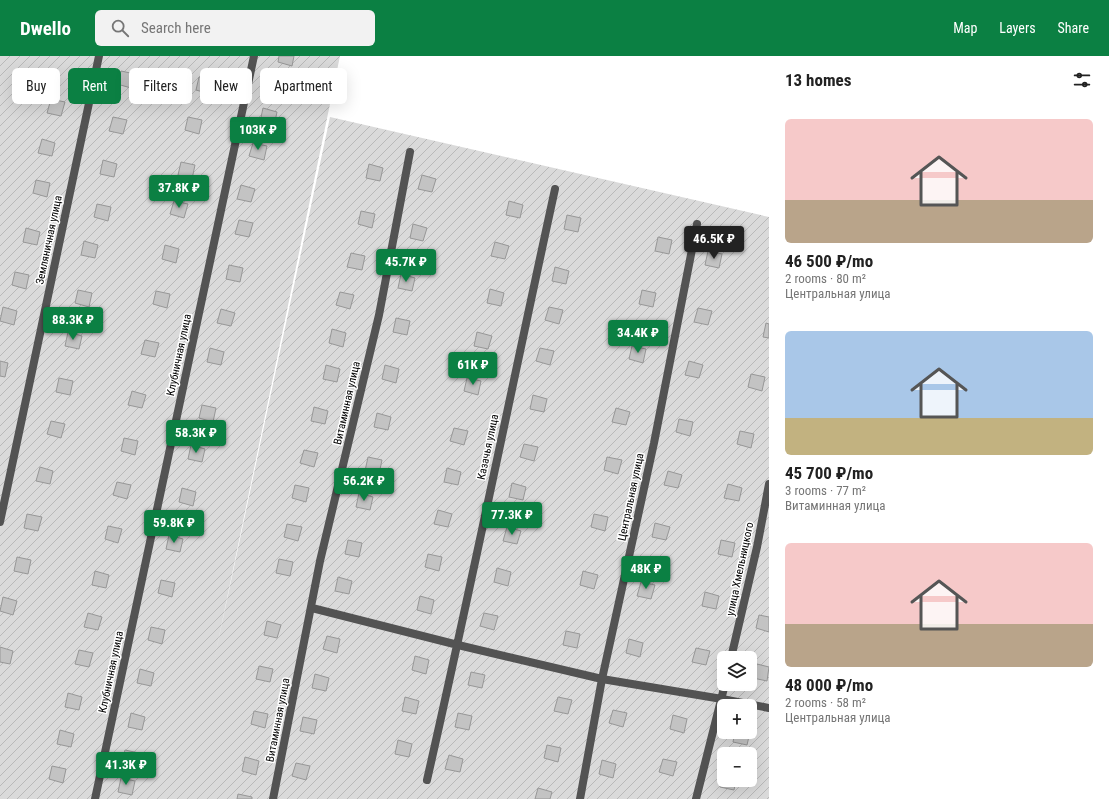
<!DOCTYPE html>
<meta charset="utf-8">
<style>
body{margin:0;font-family:"Roboto Condensed",sans-serif;background:#f2f2f2;color:#222;height:100vh;display:flex;flex-direction:column;font-size:15px;white-space:nowrap}
*{box-sizing:border-box;margin:0}
p{font-size:13px;color:#767676}
.icon{flex:none;width:22px;height:22px;fill:none;stroke:currentColor;stroke-width:2;stroke-linecap:round;stroke-linejoin:round}
.map{position:relative;flex:1;overflow:hidden}
.side{display:flex;flex-direction:column;background:#fff;width:340px}
.side>*{flex:none}
.hud{position:absolute;left:12px;top:12px;width:380px;height:36px;display:flex;gap:8px}
.buttons{position:absolute;left:717px;top:595px;display:grid;gap:8px}
.buttons a{display:grid;place-items:center;width:40px;height:40px;border-radius:6px;background:#fff;box-shadow:0 4px 16px #0002;font-size:20px}
.price{position:absolute;translate:-50% -34px;padding:0 9px;border-radius:4px;background:#0b8043;color:#fff;font-size:13px;line-height:26px;filter:drop-shadow(0 1px 2px #0008)}
.price::after{content:'';position:absolute;left:50%;top:24px;width:12px;height:9px;margin-left:-6px;background:inherit;clip-path:polygon(0 0,100% 0,50% 100%)}
.price.selected{background:#222;color:#fff}
ul{padding:0;list-style:none}
li{display:grid;align-content:center;gap:8px;height:212px;padding:0 16px}
li span{display:grid;place-items:center;height:124px;border-radius:6px;color:#555}
li>.icon{margin-inline-start:auto}
span .icon{width:72px;height:72px;fill:#fffc;stroke-width:1}
li b{font-size:17px}
h2{display:flex;justify-content:space-between;align-items:center;height:48px;padding:0 16px;font-size:17px}
.tag{padding:0 14px;border-radius:6px;background:#fff;box-shadow:0 4px 16px #0002;font-size:14px;line-height:36px}
.tag.selected{background:#0b8043;color:#fff}
header{display:flex;align-items:center;gap:24px;box-sizing:border-box;height:56px;padding:0 20px;background:#0b8043;color:#fff}
header strong{font-size:19px}
nav{display:flex;gap:22px;margin-inline-start:auto;font-size:14px}
.search{width:280px;height:36px;background:#f2f2f2;display:flex;align-items:center;gap:10px;box-sizing:border-box;padding:0 14px;border-radius:6px;color:#767676;font-size:15px}
main{display:flex;flex:1;min-height:0}
.map>svg:first-child{display:block}
.garden{fill:url(#garden-furrows);fill-rule:evenodd}
.building{fill:#c3c3c3;stroke:#979797}
.lines{fill:none;stroke-linecap:round;stroke-linejoin:round}
.minor{stroke:#535353;stroke-width:8}
.labels{text-anchor:middle;dominant-baseline:central;stroke-width:3;stroke-linejoin:round;paint-order:stroke}
.street-label{font-size:11px;fill:#000;stroke:#fff}
</style>
<header>
<strong>Dwello</strong>
<div class="search"><svg class="icon" aria-label="search" viewBox="0 0 24 24"><circle cx="10" cy="10" r="6"/><path d="M15 15l6 6"/></svg>Search here</div>
<nav><a>Map</a><a>Layers</a><a>Share</a></nav>
</header>
<main>
<div class="map">
<svg width="769" height="743" viewBox="0 0 769 743">
<defs>
<pattern id="garden-furrows" width="10" height="10" patternUnits="userSpaceOnUse"><rect width="10" height="10" fill="#dadada"/><path d="M-1 1l2-2M0 10L10 0M9 11l2-2" fill="none" stroke="#b9b9b9"/></pattern>
</defs>
<rect width="100%" height="100%" fill="#fff"/>
<path class="garden" d="M0,0H340L215,600L330,61L769,161V743H0ZM724,602H750V628H724ZM724,650H750V676H724ZM724,698H750V724H724Z"/>
<path class="building" d="M279,0H294L292,10L278,6Z
M121,15L135,18L131,32L117,28Z
M199,21L213,24L210,38L196,34Z
M51,43L65,46L61,60L47,57Z
M263,52L277,56L274,70L260,66Z
M113,61L127,64L123,78L109,75Z
M188,61L202,64L199,78L185,74Z
M42,83L55,87L52,100L38,97Z
M253,87L267,90L264,104L249,100Z
M103,104L117,108L114,121L100,118Z
M181,106L195,109L192,123L178,119Z
M369,108L383,112L380,125L366,122Z
M422,119L436,123L432,136L418,133Z
M36,124L50,127L47,141L33,137Z
M241,129L255,133L251,146L237,143Z
M174,145L188,148L184,162L170,158Z
M509,145L523,149L520,162L506,159Z
M97,148L111,151L108,165L94,161Z
M361,155L375,158L372,172L358,168Z
M567,159L581,162L578,176L564,173Z
M239,164L253,167L249,181L235,178Z
M413,168L427,172L423,185L410,182Z
M26,172L40,176L37,189L23,186Z
M658,181L672,184L669,198L655,195Z
M84,185L98,189L95,202L81,199Z
M495,186L509,190L505,203L491,200Z
M165,189L179,193L176,207L162,203Z
M708,195L722,198L719,212L705,209Z
M351,197L365,200L362,214L347,211Z
M229,209L243,212L240,226L226,223Z
M555,211L569,215L566,228L552,225Z
M15,216L29,219L26,233L12,229Z
M401,218L415,222L412,235L398,232Z
M490,233L504,237L501,250L487,247Z
M78,234L92,237L89,251L75,247Z
M642,234L656,237L653,251L639,248Z
M156,235L170,238L167,252L153,248Z
M340,236L354,239L350,253L336,249Z
M3,251L17,255L14,269L0,265Z
M549,251L563,254L559,268L545,264Z
M698,252L712,255L708,269L694,266Z
M221,253L235,257L231,270L217,267Z
M396,262L410,265L407,279L393,276Z
M766,267L769,268V282L763,281Z
M332,273L346,277L343,291L329,287Z
M68,276L82,280L79,293L65,290Z
M477,276L492,280L488,293L474,290Z
M145,284L159,287L155,301L141,298Z
M632,290L646,293L643,307L629,303Z
M210,292L224,296L221,309L207,306Z
M540,292L554,295L550,309L536,305Z
M0,305L8,307L5,321L0,320Z
M689,305L703,309L699,322L685,319Z
M326,309L340,313L337,326L323,323Z
M385,309L399,313L396,327L382,323Z
M751,318L765,321L762,335L748,331Z
M59,322L73,325L70,339L56,336Z
M467,322L481,325L478,339L464,335Z
M132,335L146,339L142,352L128,349Z
M533,339L547,343L544,356L530,353Z
M202,349L216,352L213,366L199,362Z
M314,351L328,355L325,368L311,365Z
M616,352L630,356L626,369L612,366Z
M377,357L391,361L388,374L374,371Z
M679,363L693,366L690,380L676,376Z
M51,365L65,368L61,382L47,378Z
M454,372L468,375L464,389L450,385Z
M740,375L754,378L751,392L737,388Z
M124,382L138,385L135,399L121,395Z
M524,388L538,391L534,405L520,401Z
M191,389L205,393L202,406L188,403Z
M304,394L318,397L314,411L300,407Z
M368,401L382,404L379,418L365,415Z
M607,401L622,404L618,418L604,414Z
M40,411L53,415L50,428L36,425Z
M447,412L461,416L458,429L444,426Z
M668,415L682,419L678,432L664,429Z
M117,426L131,429L127,443L113,439Z
M512,427L526,431L523,444L509,441Z
M728,428L742,432L739,445L724,442Z
M295,429L309,432L306,446L292,442Z
M182,432L196,436L193,450L179,446Z
M359,437L373,441L370,454L356,451Z
M438,454L452,458L448,471L434,468Z
M27,458L42,461L38,475L24,472Z
M594,458L608,461L605,475L591,471Z
M655,467L670,471L666,484L652,481Z
M287,468L302,471L298,485L284,481Z
M108,470L122,473L118,487L105,483Z
M507,471L521,475L517,488L503,485Z
M169,479L183,483L180,496L166,493Z
M348,484L362,487L359,501L345,498Z
M721,484L735,487L732,501L718,498Z
M428,498L442,501L439,515L425,511Z
M17,501L31,504L28,518L14,515Z
M279,503L293,506L290,520L276,517Z
M497,512L511,516L508,530L494,526Z
M95,515L109,519L106,532L92,529Z
M583,515L598,519L594,533L580,529Z
M338,521L352,525L349,538L335,535Z
M161,524L175,527L172,541L158,537Z
M641,526L655,529L651,543L637,540Z
M705,536L719,540L716,553L702,550Z
M420,540L434,544L431,558L417,554Z
M3,541L17,545L13,559L0,555Z
M88,557L102,561L98,574L84,571Z
M484,557L498,560L494,574L480,570Z
M759,559L769,561V576L756,572Z
M267,565L281,569L277,582L264,579Z
M151,571L165,574L162,588L148,584Z
M566,575L580,578L577,592L563,589Z
M327,580L340,583L337,597L323,593Z
M629,583L643,587L640,601L626,597Z
M0,591L13,595L10,608L0,606Z
M696,592L710,595L706,609L692,606Z
M79,594L93,597L89,611L75,608Z
M415,600L429,604L426,618L412,614Z
M757,608L769,611L767,625L753,622Z
M259,610L273,613L270,626L256,623Z
M140,613L154,617L151,630L137,627Z
M471,616L485,619L482,632L468,629Z
M315,618L329,622L326,635L312,632Z
M68,637L82,641L79,654L65,651Z
M405,641L419,645L416,658L402,655Z
M558,641L572,644L568,658L554,655Z
M613,654L627,657L623,671L609,667Z
M254,655L268,658L265,672L251,668Z
M131,657L145,661L142,674L128,671Z
M458,657L472,660L469,674L455,671Z
M673,659L687,663L684,677L670,673Z
M303,661L317,664L314,678L300,675Z
M60,674L74,678L71,691L57,688Z
M735,676H750L747,689L733,686Z
M398,684L412,688L409,701L395,698Z
M547,689L561,692L558,706L544,702Z
M125,694L139,697L135,711L121,707Z
M449,699L463,703L460,716L445,713Z
M245,701L259,705L256,719L242,715Z
M663,703L677,706L673,720L659,716Z
M602,704L616,708L613,722L599,718Z
M296,707L310,710L306,724L292,720Z
M52,710L66,713L63,727L49,723Z
M723,717L724,718V724H736L734,734L720,731Z
M121,722L135,725L132,739L118,736Z
M538,732L552,736L550,743H535Z
M238,738L252,741V743H237Z"/>
<g class="lines">
<path class="minor" d="M0,466L99,0
M312,552L458,589L602,623L722,643L769,652
M731,602L757,491L769,428
M427,724C472,527 512,330 555,133
M95,743L254,0
M273,743L320,505L379,259L410,96
M580,743L602,623L654,387L697,168
M696,743L725,628"/>
</g>
<g class="labels">
<g class="street-label">
<text transform="translate(49 184) rotate(-78)">Земляничная улица</text>
<text transform="translate(179 299) rotate(-78)">Клубничная улица</text>
<text transform="translate(347 347) rotate(-77)">Витаминная улица</text>
<text transform="translate(488 391) rotate(-78)">Казачья улица</text>
<text transform="translate(631 441) rotate(-78)">Центральная улица</text>
<text transform="translate(740 513) rotate(-78)">улица Хмельницкого</text>
<text transform="translate(111 616) rotate(-78)">Клубничная улица</text>
<text transform="translate(278 664) rotate(-79)">Витаминная улица</text>
</g>
</g>
</svg>
<div class="buttons">
<a><svg class="icon" aria-label="layers" viewBox="0 0 24 24"><path d="M12 4l9 5-9 5-9-5zM3 14l9 5 9-5"/></svg></a>
<a>+</a>
<a>−</a>
</div>
<b class="price" style="left:258px;top:95px">103K ₽</b>
<b class="price" style="left:179px;top:153px">37.8K ₽</b>
<b class="price selected" style="left:714px;top:204px">46.5K ₽</b>
<b class="price" style="left:406px;top:227px">45.7K ₽</b>
<b class="price" style="left:73px;top:285px">88.3K ₽</b>
<b class="price" style="left:638px;top:298px">34.4K ₽</b>
<b class="price" style="left:473px;top:330px">61K ₽</b>
<b class="price" style="left:196px;top:398px">58.3K ₽</b>
<b class="price" style="left:364px;top:446px">56.2K ₽</b>
<b class="price" style="left:512px;top:480px">77.3K ₽</b>
<b class="price" style="left:174px;top:488px">59.8K ₽</b>
<b class="price" style="left:646px;top:534px">48K ₽</b>
<b class="price" style="left:126px;top:730px">41.3K ₽</b>
<div class="hud">
<a class="tag">Buy</a>
<a class="tag selected">Rent</a>
<a class="tag">Filters</a>
<a class="tag">New</a>
<a class="tag">Apartment</a>
</div>
</div>
<section class="side">
<h2>13 homes<svg class="icon" aria-label="filters" viewBox="0 0 24 24"><path d="M4 7h16M4 17h16"/><circle cx="9" cy="7" r="2"/><circle cx="15" cy="17" r="2"/></svg></h2>
<ul>
<li><span style="background:linear-gradient(#f6c9c9 65%,#b9a48a 0)"><svg class="icon" aria-label="home" viewBox="0 0 24 24"><path d="M3 11l9-7 9 7M6 9v11h12V9"/></svg></span><div><b>46 500 ₽/mo</b><p>2 rooms · 80 m²</p><p>Центральная улица</p></div></li>
<li><span style="background:linear-gradient(#a9c7e8 70%,#c2b280 0)"><svg class="icon" aria-label="home" viewBox="0 0 24 24"><path d="M3 11l9-7 9 7M6 9v11h12V9"/></svg></span><div><b>45 700 ₽/mo</b><p>3 rooms · 77 m²</p><p>Витаминная улица</p></div></li>
<li><span style="background:linear-gradient(#f6c9c9 65%,#b9a48a 0)"><svg class="icon" aria-label="home" viewBox="0 0 24 24"><path d="M3 11l9-7 9 7M6 9v11h12V9"/></svg></span><div><b>48 000 ₽/mo</b><p>2 rooms · 58 m²</p><p>Центральная улица</p></div></li>
</ul>
</section>
</main>
